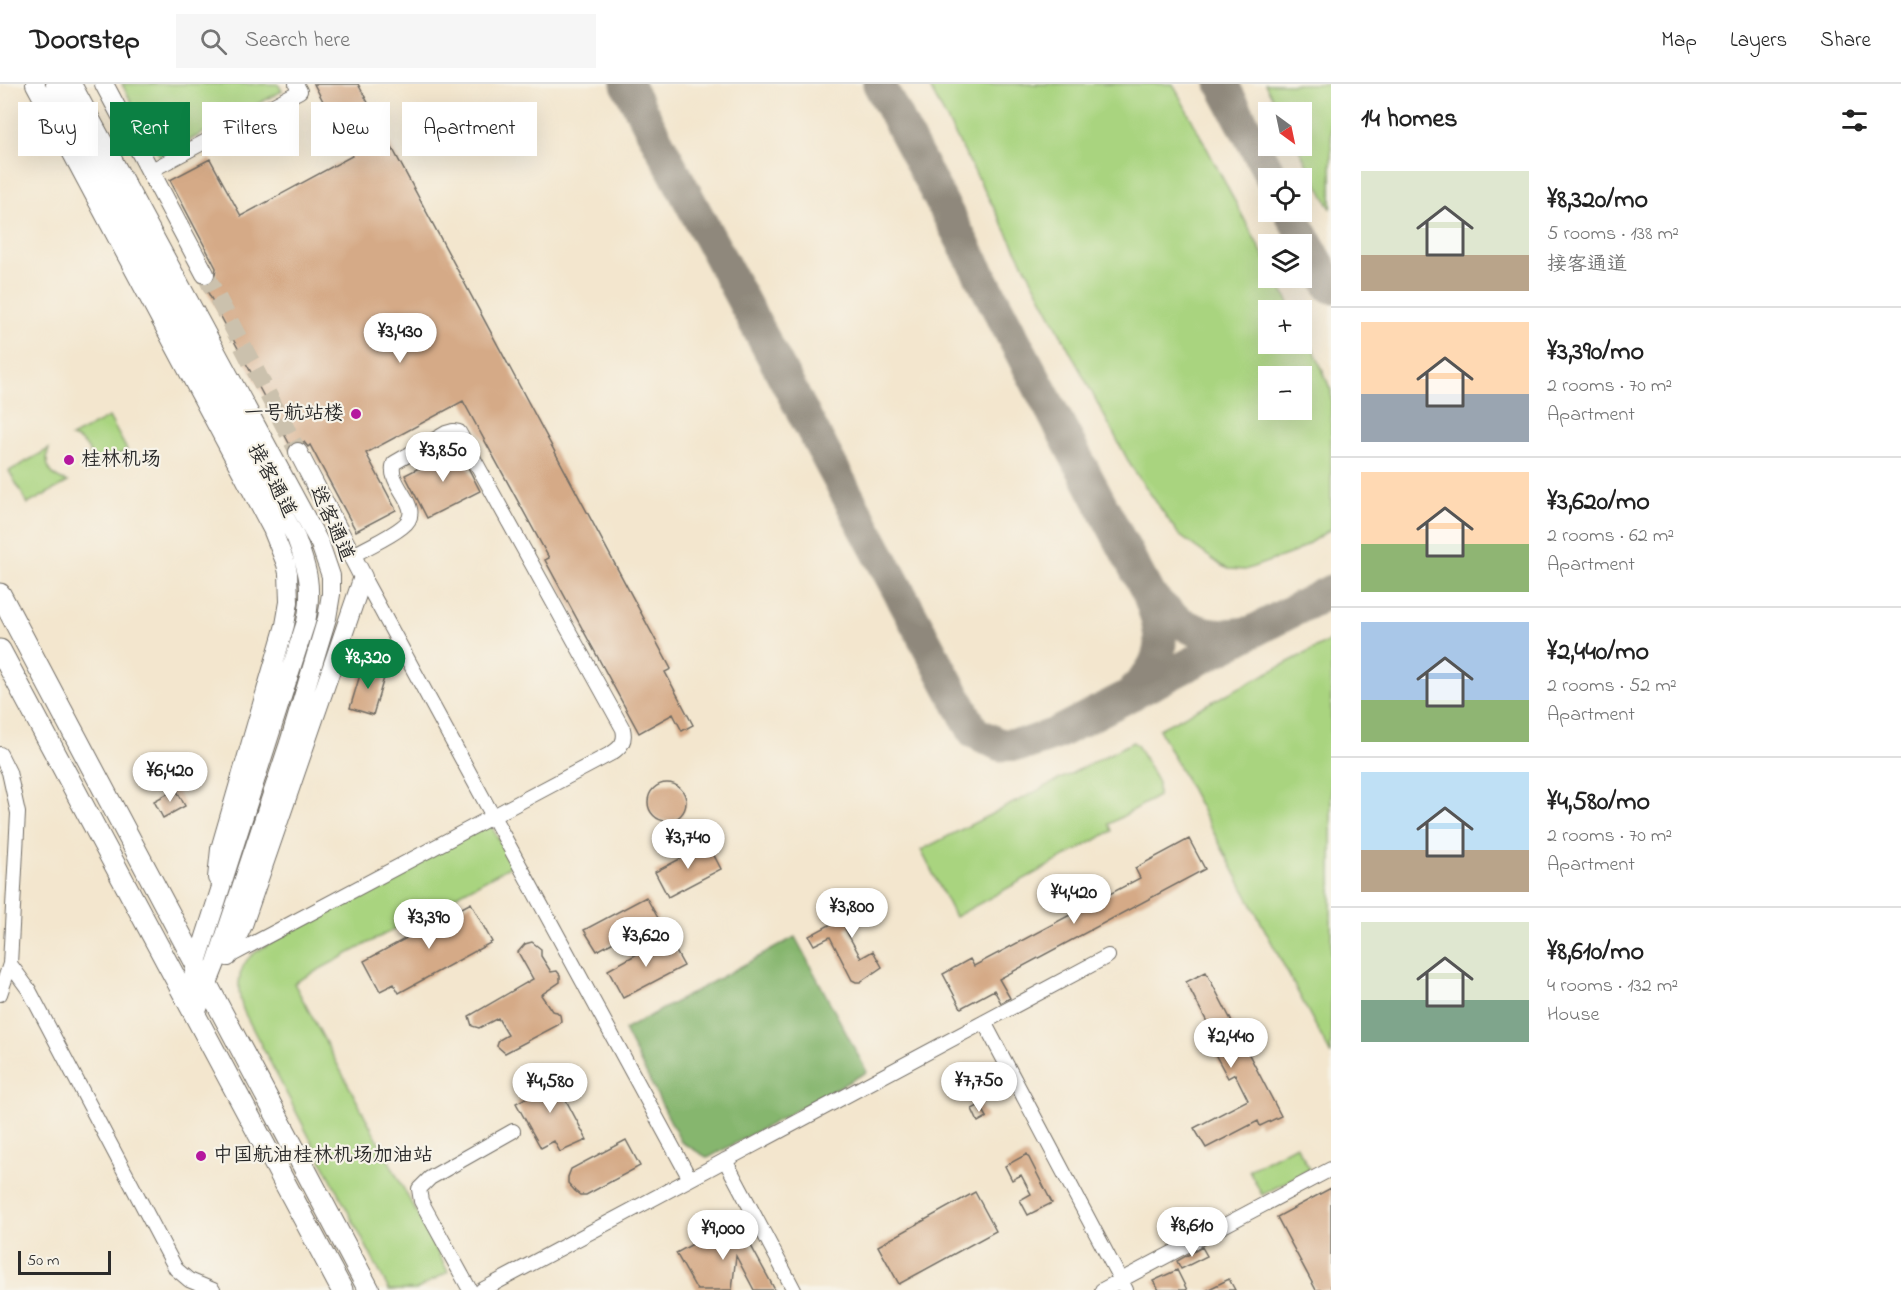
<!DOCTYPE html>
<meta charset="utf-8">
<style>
body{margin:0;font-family:"Indie Flower","LXGW WenKai TC",sans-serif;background:#f6f6f6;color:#222;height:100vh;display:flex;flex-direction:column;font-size:22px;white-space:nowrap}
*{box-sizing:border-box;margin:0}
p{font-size:20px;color:#767676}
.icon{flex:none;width:33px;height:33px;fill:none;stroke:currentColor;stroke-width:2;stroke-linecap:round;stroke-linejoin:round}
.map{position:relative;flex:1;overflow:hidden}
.sheet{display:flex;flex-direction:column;background:#fff;width:570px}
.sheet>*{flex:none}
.hud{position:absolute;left:18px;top:18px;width:570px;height:54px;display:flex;gap:12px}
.needle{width:39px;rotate:147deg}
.tools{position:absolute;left:1258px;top:18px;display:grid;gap:12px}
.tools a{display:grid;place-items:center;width:54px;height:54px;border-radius:0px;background:#fff;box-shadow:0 6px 24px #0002;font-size:30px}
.scale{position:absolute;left:18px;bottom:15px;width:93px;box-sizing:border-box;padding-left:6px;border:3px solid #2b2b2b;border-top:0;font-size:16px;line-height:21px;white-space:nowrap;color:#2b2b2b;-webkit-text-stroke:4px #f7f3e8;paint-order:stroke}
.price{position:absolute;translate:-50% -51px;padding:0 14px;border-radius:21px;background:#fff;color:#222;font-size:20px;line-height:39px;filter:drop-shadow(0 2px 3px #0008)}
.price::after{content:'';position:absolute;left:50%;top:36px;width:18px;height:14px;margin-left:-9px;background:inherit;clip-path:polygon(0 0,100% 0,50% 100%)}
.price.active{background:#0b8043;color:#fff}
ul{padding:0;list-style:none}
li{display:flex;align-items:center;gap:18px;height:150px;padding:0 30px}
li+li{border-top:2px solid #e0e0e0}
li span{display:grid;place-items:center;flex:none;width:168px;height:120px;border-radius:0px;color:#555}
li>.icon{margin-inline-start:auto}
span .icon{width:72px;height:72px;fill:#fffc;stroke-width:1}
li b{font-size:26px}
h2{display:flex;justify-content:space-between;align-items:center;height:72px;padding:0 30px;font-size:26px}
.pill{padding:0 21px;border-radius:0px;background:#fff;box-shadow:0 6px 24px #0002;font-size:21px;line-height:54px}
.pill.active{background:#0b8043;color:#fff}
header{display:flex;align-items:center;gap:36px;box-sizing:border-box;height:84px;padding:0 30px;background:#fff;border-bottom:2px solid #e0e0e0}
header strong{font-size:28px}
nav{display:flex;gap:33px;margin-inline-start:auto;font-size:21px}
.search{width:420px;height:54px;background:#f6f6f6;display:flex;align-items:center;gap:15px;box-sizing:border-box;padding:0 21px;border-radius:0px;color:#767676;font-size:22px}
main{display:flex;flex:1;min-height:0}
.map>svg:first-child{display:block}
.green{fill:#a9d47f;stroke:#6a8055;stroke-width:1.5;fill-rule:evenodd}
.forest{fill:#86b66e;stroke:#58704c;stroke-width:1.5}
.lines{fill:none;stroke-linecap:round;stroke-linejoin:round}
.taxiway{stroke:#8f887c;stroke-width:33}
.building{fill:#d5aa87}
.major-tunnel{stroke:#cbc1ad;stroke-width:18;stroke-dasharray:18 9;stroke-linecap:butt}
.minor-casing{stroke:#716c64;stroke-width:16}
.major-casing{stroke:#716c64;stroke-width:20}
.highway-casing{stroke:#716c64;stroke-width:23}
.minor{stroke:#fff;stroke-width:14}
.major{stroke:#fff;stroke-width:18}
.highway{stroke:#fff;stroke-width:21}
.poi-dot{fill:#b5179e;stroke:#f7f3e8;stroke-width:2}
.labels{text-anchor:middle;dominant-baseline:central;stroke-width:4.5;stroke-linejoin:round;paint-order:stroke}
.poi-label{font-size:20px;fill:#2b2b2b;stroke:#f7f3e8;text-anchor:start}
.street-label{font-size:20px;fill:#2b2b2b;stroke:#f7f3e8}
</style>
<header>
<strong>Doorstep</strong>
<div class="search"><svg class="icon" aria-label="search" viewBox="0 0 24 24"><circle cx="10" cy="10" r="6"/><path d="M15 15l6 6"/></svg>Search here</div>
<nav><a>Map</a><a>Layers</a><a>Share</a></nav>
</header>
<main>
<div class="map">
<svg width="1331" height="1206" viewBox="0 0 1331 1206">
<rect width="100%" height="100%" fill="#f7f3e8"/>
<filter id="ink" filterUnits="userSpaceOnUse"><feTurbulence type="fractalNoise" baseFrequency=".0167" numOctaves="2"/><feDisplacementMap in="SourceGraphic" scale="12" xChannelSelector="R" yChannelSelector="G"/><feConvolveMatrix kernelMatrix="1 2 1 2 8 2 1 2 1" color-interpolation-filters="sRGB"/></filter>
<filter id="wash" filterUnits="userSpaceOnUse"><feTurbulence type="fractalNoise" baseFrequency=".008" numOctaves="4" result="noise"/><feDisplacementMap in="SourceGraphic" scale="24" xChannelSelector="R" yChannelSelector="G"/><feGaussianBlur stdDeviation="1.35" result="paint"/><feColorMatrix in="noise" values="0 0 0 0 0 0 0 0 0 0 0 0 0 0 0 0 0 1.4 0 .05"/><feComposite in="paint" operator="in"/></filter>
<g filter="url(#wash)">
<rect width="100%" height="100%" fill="#f3e6ce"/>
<path class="green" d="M122,0H278L282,7L160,72Z
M928,0H1173L1269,182V194H1275L1293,226H1269V260H1302V244L1315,268L1331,307V445L1295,468L1245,486L1229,485L1222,482L1179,451L1131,382ZM1302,292V326H1269V292Z
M1265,0H1331V125L1297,62H1302V28H1280Z
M109,333L127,366L87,388C95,372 89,358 71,353Z
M49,365C43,381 51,394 68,398L28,420L9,387Z
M1331,556V971L1159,645Z
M1133,658L1137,661L1158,699V712L1109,740L1112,747L955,833L921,766Z
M490,740L513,781L294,899L448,1188L416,1206H389L244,928C237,910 235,884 253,870C260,865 269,860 277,855Z
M1296,1061L1310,1085L1262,1111L1249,1086Z"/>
<path class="forest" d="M795,853L867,988L708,1074L681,1058L624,946Z"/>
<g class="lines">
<path class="taxiway" d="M627,0L974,648L1000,661L1026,660L1055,650L1331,507
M879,0L1148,509C1163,548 1169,574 1135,605
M1222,0L1272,94
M1290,128L1331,203
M1149,510C1178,542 1201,556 1245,549"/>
</g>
<g id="blocks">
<path class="building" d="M314,0H358L671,585L665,588L693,641L682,647L673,630L639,649L545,476L549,474L463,317L366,369L396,426L356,447L310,361L308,363L304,358L298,357L290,361L204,201L210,200L214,196L216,184L170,96L210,75L241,132L352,72Z
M458,364L480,407L427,434L405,391Z
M363,581L386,587L373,631L350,624Z
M648 718a19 19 0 1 1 38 0a19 19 0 1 1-38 0Z
M176,705L185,722L163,734L154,717Z
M1189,755L1205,785L999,895L1010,914L1001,919L994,906L961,924L943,890L970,875L974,882L1140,794L1135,784Z
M708,760L721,785L668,813L655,788Z
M871,809L880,826L845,845L861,874L873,867L882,883L860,898H856L852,896L830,853L814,861L809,852L848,831L844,823Z
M646,813L658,834L597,867L584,846Z
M471,819L492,858L399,909L394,900L380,907L364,877Z
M668,853L684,882L623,914L608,886Z
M532,858L541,865V872L551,888L557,887L560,891V898L541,911L552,927L557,928L560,931L561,937L558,941L505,969L497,962L499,956L508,951L498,934L479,944L472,942L469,932L533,895L518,868L525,860Z
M1206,888L1281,1032L1260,1042L1258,1037L1206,1064L1194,1044L1248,1016L1235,990L1228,994L1209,959L1216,955L1186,898Z
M550,986L587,1056L560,1068L554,1057L541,1064L516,1019L530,1012L524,1001Z
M980,1021L987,1033L978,1038L972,1025Z
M626,1056L640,1082L586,1111H580L575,1107L568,1099V1093L571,1085Z
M1027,1070L1052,1119L1028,1131L1020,1116L1031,1110L1021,1091L1012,1096L1005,1082Z
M1331,1104V1206H1316L1277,1133Z
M975,1108L996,1147L899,1200L878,1162Z
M737,1136L775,1206H754L736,1172L732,1206H697L676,1169Z
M1202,1163L1207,1172L1181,1185L1177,1177Z
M1177,1186L1187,1206H1159L1153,1197Z
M1229,1195L1235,1206H1207Z"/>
</g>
</g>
<g filter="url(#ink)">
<use href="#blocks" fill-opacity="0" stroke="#716c64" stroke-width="1.5"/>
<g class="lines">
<path class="major-tunnel" d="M205,190L298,368"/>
<g class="minor-casing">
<path id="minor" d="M150,87L300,7L296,0
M363,493L690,1095
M0,670L9,688L18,729L10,880L0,910
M228,873L612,669C621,663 626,657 623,645L459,348L453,347L446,349L394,379C385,401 428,424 402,443C387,455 368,462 352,472
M10,880L29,906L176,1185L189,1196L213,1206
M984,938L1126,1206
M725,1076L794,1206
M470,1206L421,1117L419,1105L430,1094L513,1047
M482,1206L1108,872
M1102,1206L1331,1085"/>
</g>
<g class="major-casing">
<path id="major" d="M35,0L272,445L286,480L288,489L289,518L285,541L220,765L217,794
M55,0L296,454C308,486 313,503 306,538L196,881L187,916
M72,0L320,460L331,492V510L327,534L289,659L216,879L195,932
M104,0L205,190
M228,873L243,841L363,493L298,368"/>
</g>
<g class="highway-casing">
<path id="highway" d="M0,510L369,1206
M0,566L342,1206"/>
</g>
<use href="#minor" class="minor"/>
<use href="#major" class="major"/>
<use href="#highway" class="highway"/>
</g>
</g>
<g class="poi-dot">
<circle cx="356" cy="330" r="6"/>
<circle cx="69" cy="376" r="6"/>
<circle cx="201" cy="1072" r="6"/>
</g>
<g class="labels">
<g class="poi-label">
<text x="344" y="330" text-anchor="end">一号航站楼</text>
<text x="81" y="376">桂林机场</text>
<text x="213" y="1072">中国航油桂林机场加油站</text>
</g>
<g class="street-label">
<text transform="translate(271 397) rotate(62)">接客通道</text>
<text transform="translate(331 440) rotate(66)">送客通道</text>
</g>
</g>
</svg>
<div class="tools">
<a><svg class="needle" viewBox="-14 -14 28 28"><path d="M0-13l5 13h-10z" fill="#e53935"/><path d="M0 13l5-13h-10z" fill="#767676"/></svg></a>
<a><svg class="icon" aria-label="locate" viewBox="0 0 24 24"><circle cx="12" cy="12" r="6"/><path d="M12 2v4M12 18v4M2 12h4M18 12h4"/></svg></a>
<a><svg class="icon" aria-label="layers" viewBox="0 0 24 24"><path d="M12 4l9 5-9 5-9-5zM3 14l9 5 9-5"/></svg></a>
<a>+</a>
<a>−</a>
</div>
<div class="scale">50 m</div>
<b class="price" style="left:400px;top:280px">¥3,430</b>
<b class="price" style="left:443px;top:399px">¥3,850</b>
<b class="price active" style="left:368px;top:606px">¥8,320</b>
<b class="price" style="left:170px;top:719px">¥6,420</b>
<b class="price" style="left:688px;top:786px">¥3,740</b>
<b class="price" style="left:1074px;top:841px">¥4,420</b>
<b class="price" style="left:852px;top:855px">¥3,800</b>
<b class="price" style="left:429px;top:866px">¥3,390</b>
<b class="price" style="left:646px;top:884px">¥3,620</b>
<b class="price" style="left:1231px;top:985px">¥2,440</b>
<b class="price" style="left:979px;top:1029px">¥7,750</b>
<b class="price" style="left:550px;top:1030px">¥4,580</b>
<b class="price" style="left:1192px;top:1174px">¥8,610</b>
<b class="price" style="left:723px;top:1177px">¥9,000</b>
<div class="hud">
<a class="pill">Buy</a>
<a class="pill active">Rent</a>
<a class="pill">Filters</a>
<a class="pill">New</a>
<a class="pill">Apartment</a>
</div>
</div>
<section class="sheet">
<h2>14 homes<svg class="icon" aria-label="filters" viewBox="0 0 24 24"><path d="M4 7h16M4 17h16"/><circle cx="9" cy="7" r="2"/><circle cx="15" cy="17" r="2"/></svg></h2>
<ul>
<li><span style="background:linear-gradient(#dfe7d0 70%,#b9a48a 0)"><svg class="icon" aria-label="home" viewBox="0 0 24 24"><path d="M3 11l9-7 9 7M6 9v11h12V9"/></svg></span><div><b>¥8,320/mo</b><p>5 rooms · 138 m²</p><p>接客通道</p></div></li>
<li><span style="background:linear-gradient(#ffd9b3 60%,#9aa5b1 0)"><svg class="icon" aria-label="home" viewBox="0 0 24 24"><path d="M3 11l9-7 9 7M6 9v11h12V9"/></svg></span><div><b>¥3,390/mo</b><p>2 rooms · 70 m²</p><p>Apartment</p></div></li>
<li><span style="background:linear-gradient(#ffd9b3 60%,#8fb573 0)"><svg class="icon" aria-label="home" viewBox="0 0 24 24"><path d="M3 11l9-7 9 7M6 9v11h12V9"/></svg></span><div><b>¥3,620/mo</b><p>2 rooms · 62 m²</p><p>Apartment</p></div></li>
<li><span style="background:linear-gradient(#a9c7e8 65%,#8fb573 0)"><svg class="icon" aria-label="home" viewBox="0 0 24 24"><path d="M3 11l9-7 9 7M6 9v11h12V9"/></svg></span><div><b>¥2,440/mo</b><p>2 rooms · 52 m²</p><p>Apartment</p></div></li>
<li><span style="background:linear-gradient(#bfe0f5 65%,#b9a48a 0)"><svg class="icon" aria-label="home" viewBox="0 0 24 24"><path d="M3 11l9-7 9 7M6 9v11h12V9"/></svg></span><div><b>¥4,580/mo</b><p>2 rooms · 70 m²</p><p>Apartment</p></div></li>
<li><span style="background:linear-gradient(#dfe7d0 65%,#7fa58c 0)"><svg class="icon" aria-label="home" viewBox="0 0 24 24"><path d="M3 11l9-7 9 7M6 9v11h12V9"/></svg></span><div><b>¥8,610/mo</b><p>4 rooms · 132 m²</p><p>House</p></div></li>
</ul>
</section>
</main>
